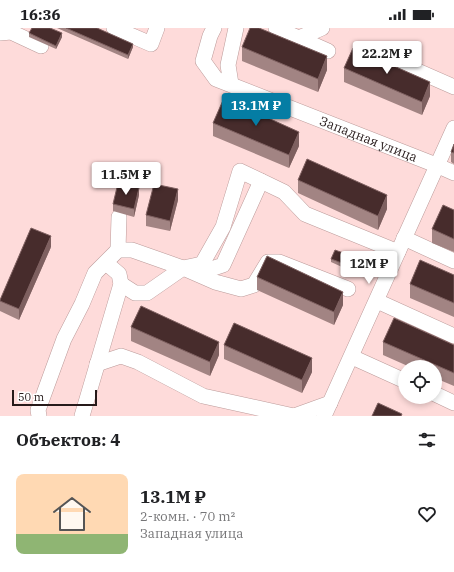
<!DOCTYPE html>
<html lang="ru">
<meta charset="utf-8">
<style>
body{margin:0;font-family:"IBM Plex Serif",serif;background:#f6f6f6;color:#202124;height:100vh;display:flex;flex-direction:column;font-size:15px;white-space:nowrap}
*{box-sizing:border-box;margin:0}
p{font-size:13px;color:#757577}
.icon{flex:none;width:22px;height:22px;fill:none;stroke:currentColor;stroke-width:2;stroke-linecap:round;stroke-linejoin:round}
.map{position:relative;height:388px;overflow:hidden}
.drawer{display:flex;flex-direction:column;background:#fff;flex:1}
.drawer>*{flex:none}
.buttons{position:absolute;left:398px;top:332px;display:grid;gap:8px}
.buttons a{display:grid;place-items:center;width:44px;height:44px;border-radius:50%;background:#fff;box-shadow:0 2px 6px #0003;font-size:20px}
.scale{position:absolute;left:12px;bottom:10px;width:85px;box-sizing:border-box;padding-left:4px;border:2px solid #261a1a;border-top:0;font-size:11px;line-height:14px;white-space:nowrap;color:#261a1a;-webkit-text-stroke:3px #fff;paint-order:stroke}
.price{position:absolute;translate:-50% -34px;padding:0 9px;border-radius:4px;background:#fff;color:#222;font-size:13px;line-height:26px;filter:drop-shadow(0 1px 2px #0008)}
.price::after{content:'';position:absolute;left:50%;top:24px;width:12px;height:9px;margin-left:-6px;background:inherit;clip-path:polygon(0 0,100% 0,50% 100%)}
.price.active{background:#057da4;color:#fff}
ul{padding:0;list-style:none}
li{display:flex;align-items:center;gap:12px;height:100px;padding:0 16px}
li+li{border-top:1px solid #e0e0e0}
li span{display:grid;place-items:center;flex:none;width:112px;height:80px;border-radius:8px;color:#555}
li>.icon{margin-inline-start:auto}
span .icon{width:48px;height:48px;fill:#fffc;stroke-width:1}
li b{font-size:17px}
h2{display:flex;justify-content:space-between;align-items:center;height:48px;padding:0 16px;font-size:17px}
.status{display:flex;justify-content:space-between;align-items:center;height:28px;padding:0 20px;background:#fff;direction:ltr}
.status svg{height:11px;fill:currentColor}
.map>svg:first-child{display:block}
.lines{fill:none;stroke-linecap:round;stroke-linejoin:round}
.minor-casing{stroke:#bc9b9a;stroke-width:16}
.minor{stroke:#fff;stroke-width:15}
.wall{fill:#a28483}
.shaded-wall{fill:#7e6060}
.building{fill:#472c2c;stroke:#7e6060}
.labels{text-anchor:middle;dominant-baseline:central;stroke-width:4;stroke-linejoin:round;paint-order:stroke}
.street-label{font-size:13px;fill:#261a1a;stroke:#fff}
</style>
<div class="status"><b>16:36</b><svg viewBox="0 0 49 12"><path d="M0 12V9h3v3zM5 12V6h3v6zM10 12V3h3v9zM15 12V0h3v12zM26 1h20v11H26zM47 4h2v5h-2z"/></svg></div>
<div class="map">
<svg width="454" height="388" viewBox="0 0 454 388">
<rect width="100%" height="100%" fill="#fedbda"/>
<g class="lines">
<g class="minor-casing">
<g id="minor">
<path d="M114,0L151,16L157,0"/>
<path id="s1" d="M214,0L210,8L203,33L216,51L436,137L454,145"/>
<path d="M276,0L328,23"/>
<path d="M0,5L11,4L41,18"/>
<path d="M299,10L322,0"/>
<path d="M379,26L454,59"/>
<path d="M231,56L228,37L236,0"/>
<path d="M404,210L454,233"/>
<path d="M118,222L119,189"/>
<path d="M202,236L211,241L223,237L261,153"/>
<path d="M121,256L135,265H147L183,240L215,254L241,261L254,257L268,234H279L348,261"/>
<path d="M377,273L454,308"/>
<path d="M352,329L405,353"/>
<path d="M97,336L121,328L138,334L203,368L294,388L330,375"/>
<path d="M435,366L454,375"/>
<path d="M39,388L38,382L64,311L82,276L95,245L118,222H132L183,240L202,236L223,199L240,143L284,164L305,186L398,224"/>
<path d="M82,388L121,256L119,246L106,235"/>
<path d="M324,388L454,100"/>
</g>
</g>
<use href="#minor" class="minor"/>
</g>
<path class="wall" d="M57,0H97L133,19L128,31Z
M29,5L62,9L56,21L29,9Z
M242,19L327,42L318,64L242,33Z
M344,40L430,68L422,87L344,54Z
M213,95L299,118L289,140L213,108Z
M454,116V136L451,134V124Z
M298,152L387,181L378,202L298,165Z
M139,167L134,189L113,183V176Z
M178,172L170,203L146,198V187Z
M454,182V224L432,215V201Z
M51,219L19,292L0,283V272Z
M346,230L342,239L331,234V231Z
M454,247V289L410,270V256Z
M257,249L343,277L334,297L257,262Z
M131,299L219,327L210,348L131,313Z
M383,314L454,317V358L435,350V339H410L383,327Z
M224,317L312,344L302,365L224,331Z"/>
<path class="shaded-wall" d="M62,5V9L56,21V18Z
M133,16V19L128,31V27Z
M327,28V42L318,64V51Z
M430,54V68L422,87V74Z
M299,104V118L289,140V127Z
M139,160V167L134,189V181Z
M178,161V172L170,203V193Z
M387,167V181L378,202V188Z
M51,208V219L19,292V281Z
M346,226V230L342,239V235Z
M343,264V277L334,297V284Z
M219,314V327L210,348V334Z
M312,330V344L302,365V352Z"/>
<path class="building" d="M32,0H50L62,5L56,18L29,5Z
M66,0H97L133,16L128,27Z
M250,0H259L327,28L318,51L242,19Z
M353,20L430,54L422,74L344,40Z
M224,70L299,104L289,127L213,95Z
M454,116V125L451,124Z
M307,131L387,167L378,188L298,152Z
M118,155L139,160L134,181L113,176Z
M154,156L178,161L170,193L146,187Z
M443,177L454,182V211L432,201Z
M31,200L51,208L19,281L0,273V272Z
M335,222L346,226L342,235L331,231Z
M267,228L343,264L334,284L257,249Z
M420,232L454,247V275L410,256Z
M141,278L219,314L210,334L131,299Z
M394,290L454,317V345L383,314Z
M234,295L312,330L302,352L224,317Z
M378,375L402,386L401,388H372Z"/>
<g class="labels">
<g class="street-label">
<text stroke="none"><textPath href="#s1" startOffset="221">Западная улица</textPath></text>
</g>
</g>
</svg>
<div class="buttons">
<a><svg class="icon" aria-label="locate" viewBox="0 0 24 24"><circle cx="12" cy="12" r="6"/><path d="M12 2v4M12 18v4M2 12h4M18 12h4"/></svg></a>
</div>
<div class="scale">50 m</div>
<b class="price" style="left:387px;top:47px">22.2M ₽</b>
<b class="price active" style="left:256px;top:99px">13.1M ₽</b>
<b class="price" style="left:126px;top:168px">11.5M ₽</b>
<b class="price" style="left:369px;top:257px">12M ₽</b>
</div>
<section class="drawer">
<h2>Объектов: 4<svg class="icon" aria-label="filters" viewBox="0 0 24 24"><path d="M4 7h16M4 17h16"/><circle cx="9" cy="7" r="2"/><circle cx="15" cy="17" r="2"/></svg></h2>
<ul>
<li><span style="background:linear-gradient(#ffd9b3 75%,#8fb573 0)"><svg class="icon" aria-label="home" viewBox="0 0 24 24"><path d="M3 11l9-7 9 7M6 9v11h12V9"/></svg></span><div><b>13.1M ₽</b><p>2-комн. · 70 m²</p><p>Западная улица</p></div><svg class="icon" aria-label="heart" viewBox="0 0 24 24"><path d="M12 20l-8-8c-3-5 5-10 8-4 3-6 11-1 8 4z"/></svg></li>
</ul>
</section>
